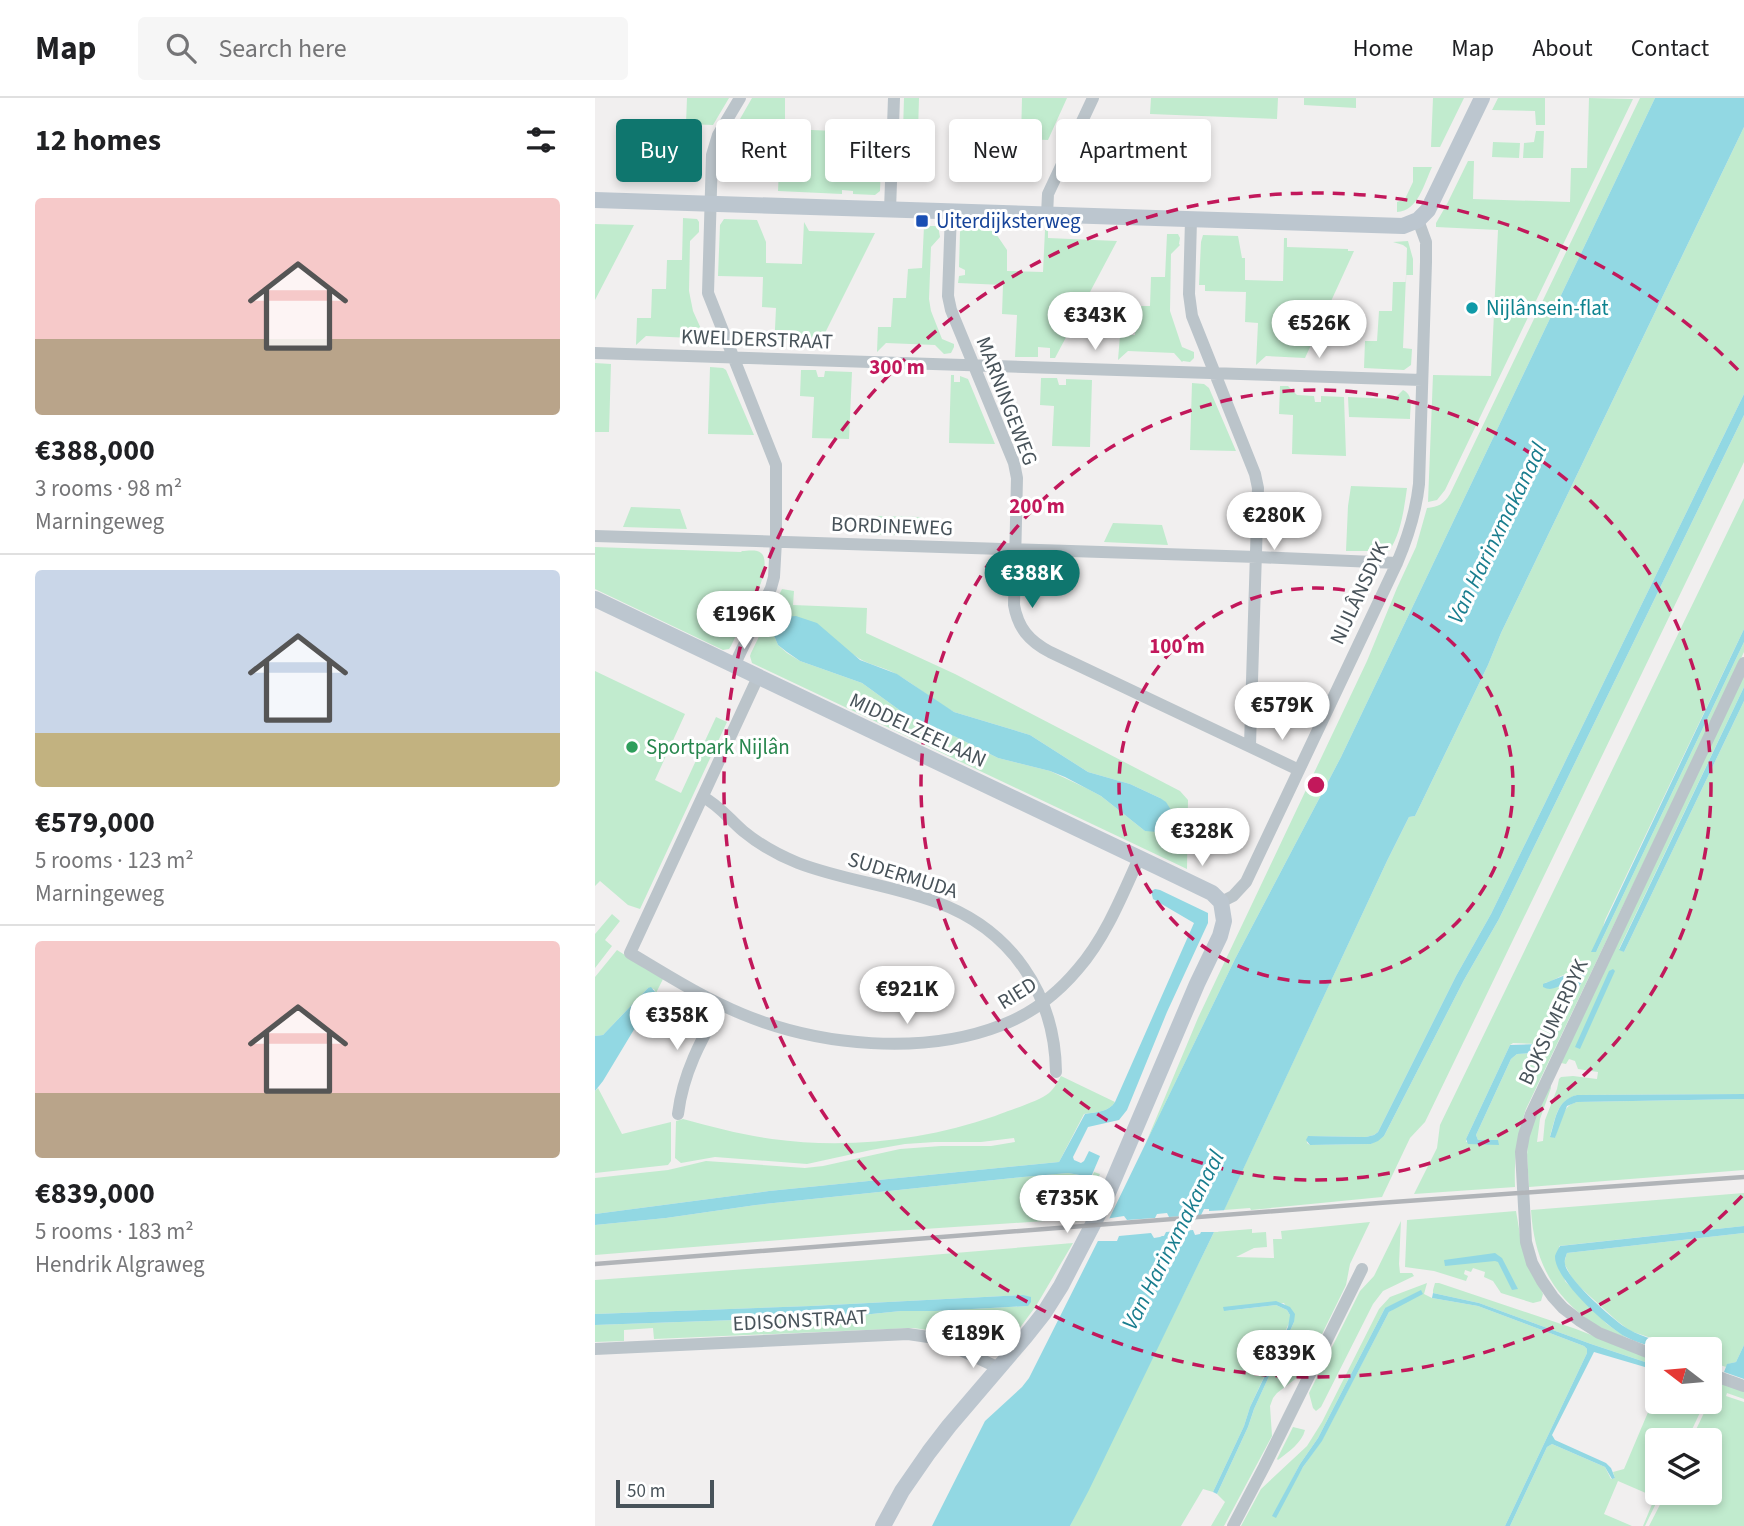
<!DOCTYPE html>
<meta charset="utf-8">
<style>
body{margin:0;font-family:"Source Sans 3",sans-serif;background:#f6f6f6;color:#202124;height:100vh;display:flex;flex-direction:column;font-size:26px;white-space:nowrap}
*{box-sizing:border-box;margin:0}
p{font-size:23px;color:#757577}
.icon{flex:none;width:38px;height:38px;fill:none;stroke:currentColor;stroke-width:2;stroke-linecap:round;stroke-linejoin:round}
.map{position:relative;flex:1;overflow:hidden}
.drawer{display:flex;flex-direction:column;background:#fff;width:595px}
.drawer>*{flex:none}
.hud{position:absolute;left:21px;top:21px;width:665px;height:63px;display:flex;gap:14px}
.needle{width:46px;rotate:286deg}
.fabs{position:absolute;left:1050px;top:1239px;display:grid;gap:14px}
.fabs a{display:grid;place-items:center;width:77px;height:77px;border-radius:7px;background:#fff;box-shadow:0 4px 10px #0003;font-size:35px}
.scale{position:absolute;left:21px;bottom:18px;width:98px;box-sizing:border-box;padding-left:7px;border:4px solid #48535a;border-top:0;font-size:19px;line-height:24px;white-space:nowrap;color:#48535a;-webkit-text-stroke:5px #fff;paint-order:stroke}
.price{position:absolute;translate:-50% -60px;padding:0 16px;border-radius:24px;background:#fff;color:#222;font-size:23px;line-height:46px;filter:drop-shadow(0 2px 4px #0008)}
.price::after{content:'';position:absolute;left:50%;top:42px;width:21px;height:16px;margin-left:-10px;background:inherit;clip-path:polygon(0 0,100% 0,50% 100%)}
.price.on{background:#0f766e;color:#fff}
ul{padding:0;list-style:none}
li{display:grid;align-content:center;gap:14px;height:371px;padding:0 35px}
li+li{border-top:2px solid #e0e0e0}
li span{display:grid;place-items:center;height:217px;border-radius:7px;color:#555}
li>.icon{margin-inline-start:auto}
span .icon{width:126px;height:126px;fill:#fffc;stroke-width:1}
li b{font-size:30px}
h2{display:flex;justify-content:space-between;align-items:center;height:84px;padding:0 35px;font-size:30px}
.chip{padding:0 24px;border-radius:7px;background:#fff;box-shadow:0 4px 10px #0003;font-size:24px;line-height:63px}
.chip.on{background:#0f766e;color:#fff}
header{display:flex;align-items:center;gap:42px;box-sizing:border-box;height:98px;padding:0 35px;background:#fff;border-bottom:2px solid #e0e0e0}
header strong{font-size:33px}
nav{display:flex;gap:38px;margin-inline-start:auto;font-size:24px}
.search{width:490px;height:63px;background:#f6f6f6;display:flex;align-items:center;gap:18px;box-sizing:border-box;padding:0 24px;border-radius:7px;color:#757577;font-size:26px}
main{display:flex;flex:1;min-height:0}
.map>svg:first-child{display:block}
.green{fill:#c1ebce;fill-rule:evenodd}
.water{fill:#92d8e3}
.pier{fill:#f1efef}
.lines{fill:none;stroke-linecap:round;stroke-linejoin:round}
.street{stroke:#bbc4ca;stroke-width:12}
.secondary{stroke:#bcc6cf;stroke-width:16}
.rail{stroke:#b1b4b8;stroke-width:4.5}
.ring{fill:none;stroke:#c2185b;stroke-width:3.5;stroke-dasharray:12 9}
.transit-dot{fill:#1a4fb4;stroke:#fff;stroke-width:2.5}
.culture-dot{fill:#0f9aa8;stroke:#fff;stroke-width:2.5}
.leisure-dot{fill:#2e9e5b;stroke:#fff;stroke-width:2.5}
.labels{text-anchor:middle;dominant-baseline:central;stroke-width:6;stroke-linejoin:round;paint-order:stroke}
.transit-label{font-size:21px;fill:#164399;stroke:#fff;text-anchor:start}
.culture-label{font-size:21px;fill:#0d838f;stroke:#fff;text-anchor:start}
.street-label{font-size:21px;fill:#48535a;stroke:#fff}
.leisure-label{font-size:21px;fill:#27864d;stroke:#fff;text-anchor:start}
.water-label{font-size:23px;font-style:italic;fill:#197d8e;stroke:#fff}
.centre{fill:#c2185b;stroke:#fff;stroke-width:3.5}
.ring-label{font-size:21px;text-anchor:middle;font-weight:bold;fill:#c2185b;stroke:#fff;stroke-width:6;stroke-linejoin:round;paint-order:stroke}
</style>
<header>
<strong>Map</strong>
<div class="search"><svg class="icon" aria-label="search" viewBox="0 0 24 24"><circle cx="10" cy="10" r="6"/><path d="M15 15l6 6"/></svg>Search here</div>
<nav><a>Home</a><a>Map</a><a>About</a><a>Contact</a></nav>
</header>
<main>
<section class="drawer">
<h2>12 homes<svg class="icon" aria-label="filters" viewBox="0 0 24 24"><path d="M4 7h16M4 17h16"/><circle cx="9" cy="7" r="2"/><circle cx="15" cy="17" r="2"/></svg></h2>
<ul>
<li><span style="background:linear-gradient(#f6c9c9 65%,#b9a48a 0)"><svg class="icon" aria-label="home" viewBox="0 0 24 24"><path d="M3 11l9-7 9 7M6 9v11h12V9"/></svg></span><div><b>€388,000</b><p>3 rooms · 98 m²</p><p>Marningeweg</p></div></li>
<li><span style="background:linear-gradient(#c9d6e8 75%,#c2b280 0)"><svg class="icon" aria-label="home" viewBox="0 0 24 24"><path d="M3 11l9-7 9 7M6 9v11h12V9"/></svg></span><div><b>€579,000</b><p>5 rooms · 123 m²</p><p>Marningeweg</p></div></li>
<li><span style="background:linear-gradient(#f6c9c9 70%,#b9a48a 0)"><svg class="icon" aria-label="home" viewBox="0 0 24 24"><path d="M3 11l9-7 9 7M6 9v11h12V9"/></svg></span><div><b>€839,000</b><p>5 rooms · 183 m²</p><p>Hendrik Algraweg</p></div></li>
</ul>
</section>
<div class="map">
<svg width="1149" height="1428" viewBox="0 0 1149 1428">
<rect width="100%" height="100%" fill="#f1efef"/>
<path class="green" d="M92,0H134L118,27L91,26Z
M157,0H190V22L145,21Z
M309,0H324L323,34L308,33Z
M427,0H472L453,42L426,41Z
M556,0H683L682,21L555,16Z
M709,0H761V10L709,7Z
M838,0H869L845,49H836Z
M903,0H950V27H941L940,13L897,12Z
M994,0L1038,1L850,392L842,402L833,404L838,277L896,278L903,132L841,129V125L852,106L873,63H879L878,101L975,104L976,70H992Z
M1045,0H1060L746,659L640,861L550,1047L603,920L772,563L802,490L821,449L832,410C843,409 849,406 855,396Z
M186,25H193L194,31L240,33L241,37L287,39L285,93L280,97L258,96V93L247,92V96L183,93Z
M1149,29V296L896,816L861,878L783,1034L779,1037L771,1039L713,1038L712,1045L715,1047L776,1046L789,1038L869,882L904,821L1149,317V364L830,1024L815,1040L787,1099L656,1112L655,1110L629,1112L792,763L814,719L820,718L893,567L906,535Z
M941,33H949L948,60H928L929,45L939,44Z
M898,44L925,45L924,60L897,59Z
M818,69H837C829,86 823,113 802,114V104L810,101L818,84Z
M88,120L102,121L104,124V134L95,143L94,193L98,213L107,233L118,238L119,242L115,248L110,249V247L106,248L98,240L51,238L41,247L42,220H56L57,191H71L72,162H87Z
M129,121L162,122L171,144V165L207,166L209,124L214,133L280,135L226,243L190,242L179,251L181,210L167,209L168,179L123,178L125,127Z
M0,126L39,127L0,202Z
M329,128H343L345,139L336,149L334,201L336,213L347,241L359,246V249L356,255L349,256L340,247L291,245L282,254L283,229H296L298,200H311L313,171L327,170Z
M368,129L397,130L412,152V173L448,174L450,132H453V140L522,143L460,260H455V250L443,249V259H420L422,217L407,216L408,187L363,185L364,178L370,177V172L364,169L365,134Z
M572,136H583L585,140L584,146L585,147L576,156L575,213L587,249L599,254V260L595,264L588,263L587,264L579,255L533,253L523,262L525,237H540L541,208H555L556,179H570Z
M608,137L643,138L647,160H650V182L688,183L689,140H692V149L753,151V153H759L710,260L671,258L661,267L663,225L650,224L651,194L610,193V187H604L606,144Z
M813,143L818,161V177H811L808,250L817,251L816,267L809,272L769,270L770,243H782L784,213H797L798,184H811L812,150L808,147L798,144Z
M0,265L16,266L14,334H0Z
M115,269L128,270L131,272L159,337L113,336Z
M206,272H221L223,279H229L230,273L257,274L254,341L217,340L219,299L205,298Z
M356,277H359V284H365V278L373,281L400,346L354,345Z
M446,280H462L464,287H471V281L497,282L495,349L457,348L459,308L445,307Z
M597,285L609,286L614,290L641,353L595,352Z
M685,288H693L702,297L719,298L720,304H726V298L749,299L751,358L697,356L698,317L684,316Z
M808,292C819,297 815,310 815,321L754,319L753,299L799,301Z
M756,388L812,390C809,411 806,436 794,453H751L753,408Z
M1149,400V531L1010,822L1001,854L1149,544V554L931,1011C922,1037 919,1062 920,1089L819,1096L842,1050L845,1027ZM992,874L952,954L922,956L916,961L881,1037L883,1042H903L871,1044V1041L915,947L918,945L944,946L951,943L974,902L982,883C975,881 971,884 965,888L950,885C959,883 965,877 973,876C980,875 985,877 992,874Z
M36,409L85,411L92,431L28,429Z
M277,418L326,419L333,438L269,436Z
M518,425L567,427L573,447L509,444Z
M0,449L146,454L147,453C152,453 162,451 166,455C173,460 168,478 166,485L136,548L134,551L128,552L0,491Z
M187,491L199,493L198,507L272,510L271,535L360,576L585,693L593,702L592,771L157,565L155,558L156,555ZM178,535L259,557C271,567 287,568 301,576C321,587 338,603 359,614L435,637L493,674L535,686L565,700L550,733L506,698L491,690L455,673L403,660L361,639L314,619L267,585L205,563L192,555L183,547Z
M0,573L90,616L60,682L86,695L121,619L132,624L45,811L33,807L5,783L0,788Z
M1149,577V589L1024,851L1029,854L1149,603V996L982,997C961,1003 961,1020 955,1038L960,1040C965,1026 966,1008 982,1004L1149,1001V1072L934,1089L932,1057L934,1033L955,986L956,990L945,1021L942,1044L948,1043L950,1022L962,991L964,981L966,979L978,978L1002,981L1003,974L983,971L980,963L974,961L971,966L966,965Z
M17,816L25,823L10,842L17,848L0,870V836Z
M22,852L68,881L61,895L59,891L53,890L8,937L0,938V879Z
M466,978L520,1004C514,1014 501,1014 489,1016L464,1064L174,1093L0,1116V1080L73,1072L111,1063L210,1070L228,1068L305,1051L346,1048H396L420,1044L419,1040L386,1044H340L310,1046L276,1052L212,1066L120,1059L86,1065L80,1060L81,1023L88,1021C118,1029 147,1037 177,1041C251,1051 329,1043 400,1018C412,1013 445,1003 454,995C459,991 463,983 466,978Z
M3,990L27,1036L76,1024V1063L73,1067L0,1075V993Z
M499,1074L505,1076L485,1123L472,1124L465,1122L284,1134L0,1157V1127L71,1120L161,1107L428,1079L473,1075L494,1079H497Z
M1149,1095V1128L964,1148L970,1183L1012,1226L1032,1240C1022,1236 1011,1233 1001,1227C958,1200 939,1162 936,1112Z
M921,1113L927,1148L948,1196L946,1203L938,1205L906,1195L898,1183L889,1179L890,1174L878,1170L876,1174L870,1172L869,1176L873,1178L871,1183L839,1173L810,1169L812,1122Z
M806,1123L804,1166L805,1175H817L819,1178L788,1193L778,1206L726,1309L721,1313L718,1310L714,1295L765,1193L779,1178Z
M775,1124L755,1166L751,1187L708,1275L682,1295L678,1300L675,1308L677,1338L629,1428H616L630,1404L622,1396L653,1329L659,1311L699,1224L689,1205L629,1213L681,1207L692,1212L695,1217V1223L655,1309L649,1328L618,1394L608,1391L586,1428H475L619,1134L657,1131V1135L671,1134L672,1149L659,1150L641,1159L679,1160L678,1141H687L686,1133Z
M1149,1135V1247L1141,1264L1133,1266L1131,1269L1122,1266L1123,1263L1115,1260V1251H1090L1035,1233L1021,1222L987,1191L977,1180L969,1165L972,1155Z
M478,1145L441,1208L415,1243L403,1249L387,1248L388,1242L362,1231L357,1240L340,1233L318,1230L59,1241L58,1230L29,1232V1243L0,1244V1227L257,1218L306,1213H340L433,1208L428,1197L216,1208L0,1216V1182L276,1162Z
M832,1185L829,1196L837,1200L883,1208L989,1248L992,1251V1255L910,1428H646L666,1391L712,1348L727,1324L784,1211L795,1199ZM790,1210L797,1212L794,1214L727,1342L708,1369L678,1418L705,1366L723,1340Z
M840,1185H844L981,1231L1062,1263V1268L996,1246L884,1205L838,1195V1192Z
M1115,1281L1149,1293V1301L1132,1295L1131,1298L1149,1304V1428H1054L1071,1395H1115V1342H1096L1120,1292V1290L1115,1288Z
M1062,1293V1304H1110L1092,1342H1062V1395H1066L1050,1428H1048L1060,1399L1023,1383L1009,1416L1037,1428H915L952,1349L957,1346L1010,1369L1016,1381L1020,1380L1018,1374L1029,1371Z
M698,1329L710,1332C707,1345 693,1354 683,1362L682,1361Z"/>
<path class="water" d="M1060,0H1149V29L906,535L893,567L820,718L814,719L792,763L619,1134L494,1392L475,1428H337L390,1323L427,1289L434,1280L514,1121L640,861L746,659Z
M1149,296V317L904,821L869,882L789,1038L783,1043L776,1046L715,1047L711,1042L713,1038L771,1039L779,1037L783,1034L861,878L896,816Z
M201,518L222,525L265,562L302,576L359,614L435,637L493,674L535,686L565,700L571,704L576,712L577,719L575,726L563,734L550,733L506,698L470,679L455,673L403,660L361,639L314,619L267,585L205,563L192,554L183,547L178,535L179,528L182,524L191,519Z
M1149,531V544L1001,854H996Z
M1149,589V603L1029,854L1024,852Z
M560,791L565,792L613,815V825L572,914L532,1012L524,1022L493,1029L478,1059L479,1062L486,1065L489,1063L494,1053L505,1058L496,1079L473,1075L428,1079L161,1107L71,1120L0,1127V1116L174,1093L464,1064L490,1016C501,1014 514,1014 520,1004L599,825L558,801L556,793Z
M1018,871L1020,873L985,951L980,949L1014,873Z
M987,873H992L952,954L922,956L916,961L881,1037L883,1042H903L904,1047L873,1046L871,1041L915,947L944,946L951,943L974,902L982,884L977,882C966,885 959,895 948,889V886L973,876H985Z
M56,889L61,895L8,983L0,993V938L8,937L53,890Z
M1149,996V1001L982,1004L972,1008L960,1040L955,1039C961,1021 961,1002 982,997Z
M1149,1128V1135L972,1155C971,1159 969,1161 970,1166C972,1181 1019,1223 1033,1231C1048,1240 1072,1245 1090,1251C1069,1251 1050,1249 1031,1239C1012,1229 959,1181 960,1158C961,1155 963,1151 965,1148Z
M900,1155L907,1160L923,1191L917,1192L903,1164L900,1163L850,1168L849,1162Z
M826,1192L828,1196L794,1214L727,1343L708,1369L681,1420L677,1418L705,1366L723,1340L790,1210Z
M838,1195L884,1205L996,1246L1062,1268L1060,1272L999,1254L957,1337L960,1342L1011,1365L1016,1370L1020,1380L1017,1381L1010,1369L957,1346L952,1349L915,1428H910L992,1255V1251L989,1248L883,1208L837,1200Z
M428,1197L436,1199V1204L433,1208L340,1213H306L257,1218L0,1227V1216L216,1208Z
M681,1203L695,1209L700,1216L699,1224L659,1311L653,1329L622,1396L618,1394L649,1328L655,1309L693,1229L695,1217L692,1212L681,1207L629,1213L628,1209Z
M1149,1247V1281L1129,1274L1132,1266L1141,1264Z"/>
<path class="pier" d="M609,1111H614V1113L633,1112L623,1134H606L605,1136L600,1137L598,1132L571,1134L569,1138H567L565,1139L559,1140L556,1135L524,1138L522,1143H499L510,1121L529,1118L532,1122L560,1120L562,1116L572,1115L574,1119L606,1117Z"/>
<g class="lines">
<path class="street" d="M295,112L299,0
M356,114L353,198L356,212L419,365L422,380L419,507C423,530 434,543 455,554L704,672
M452,117L453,96L498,0
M596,122L594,196L597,218L660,376L663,390L655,647
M0,255L827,282
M0,438L662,459L802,465
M139,568L176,490L179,479L181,443V367L113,195L117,57L123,37L145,0
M163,579L35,855C72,877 108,900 147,916C224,948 328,958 407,927C436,916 463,895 483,871C510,840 527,798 544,760
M108,699C124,707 135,722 148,733C165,747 183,757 203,765C247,782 296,787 341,804C416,831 460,896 461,974
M626,804L638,798L651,784L802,465C813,439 821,414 824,386L831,164V144L823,122
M83,1016C88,975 106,942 126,907
M0,1251L313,1236L340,1240L404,1270
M1062,1258L1004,1235L985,1223L968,1210L958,1199L947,1183L937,1165L931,1144L926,1054L929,1037L936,1016L1149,565
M1115,1276L1149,1288
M638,1428L669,1369L767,1171"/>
<path class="secondary" d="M0,102L808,128L823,122L833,112L887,0
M0,501L563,769L617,795L626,804L629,823L625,838L602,886L507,1109L466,1188L449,1215L430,1239L354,1328L334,1354L307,1393L288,1428"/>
<path class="rail" d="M0,1166L784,1105L1149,1079"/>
</g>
<g class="ring">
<circle cx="721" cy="687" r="197"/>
<circle cx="721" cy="687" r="395"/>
<path d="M1147 1098A592 592 0 1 1 1147 276"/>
</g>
<rect class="transit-dot" x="320" y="116" width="14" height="14" rx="3.5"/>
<circle class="culture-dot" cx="877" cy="210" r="7"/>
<circle class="leisure-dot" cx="37" cy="649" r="7"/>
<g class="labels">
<g class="transit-label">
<text x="341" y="123">Uiterdijksterweg</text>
</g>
<g class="culture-label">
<text x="891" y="210">Nijlânsein-flat</text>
</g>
<g class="street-label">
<text transform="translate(162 241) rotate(2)">KWELDERSTRAAT</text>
<text transform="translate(412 303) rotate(69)">MARNINGEWEG</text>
<text transform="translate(297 428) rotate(2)">BORDINEWEG</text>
<text transform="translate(764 495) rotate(-65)">NIJLÂNSDYK</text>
<text transform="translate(323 632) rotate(25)">MIDDELZEELAAN</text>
<text transform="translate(308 777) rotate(17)">SUDERMUDA</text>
<text transform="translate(422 895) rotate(-32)">RIED</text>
<text transform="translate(958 924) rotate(-65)">BOKSUMERDYK</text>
<text transform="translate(205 1222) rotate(-3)">EDISONSTRAAT</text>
</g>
<g class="leisure-label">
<text x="51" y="649">Sportpark Nijlân</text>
</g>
<g class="water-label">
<text transform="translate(902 435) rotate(-64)">Van Harinxmakanaal</text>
<text transform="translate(578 1142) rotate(-63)">Van Harinxmakanaal</text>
</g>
</g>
<circle cx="721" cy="687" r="10" class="centre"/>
<g class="ring-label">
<text x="302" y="276">300 m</text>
<text x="442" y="415">200 m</text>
<text x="582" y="555">100 m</text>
</g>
</svg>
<div class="fabs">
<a><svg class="needle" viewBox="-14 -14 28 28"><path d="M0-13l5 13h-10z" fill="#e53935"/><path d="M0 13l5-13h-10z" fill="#757577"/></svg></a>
<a><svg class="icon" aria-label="layers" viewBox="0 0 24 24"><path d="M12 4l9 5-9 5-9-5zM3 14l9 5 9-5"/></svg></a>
</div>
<div class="scale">50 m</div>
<b class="price" style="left:500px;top:254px">€343K</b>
<b class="price" style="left:724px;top:262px">€526K</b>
<b class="price" style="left:679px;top:454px">€280K</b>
<b class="price on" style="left:437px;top:512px">€388K</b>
<b class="price" style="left:149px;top:553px">€196K</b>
<b class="price" style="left:687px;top:644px">€579K</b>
<b class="price" style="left:607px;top:770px">€328K</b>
<b class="price" style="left:312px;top:928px">€921K</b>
<b class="price" style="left:82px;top:954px">€358K</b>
<b class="price" style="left:472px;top:1137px">€735K</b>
<b class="price" style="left:378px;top:1272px">€189K</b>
<b class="price" style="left:689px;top:1292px">€839K</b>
<div class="hud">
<a class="chip on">Buy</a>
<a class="chip">Rent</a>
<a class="chip">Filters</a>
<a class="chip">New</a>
<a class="chip">Apartment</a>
</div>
</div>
</main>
